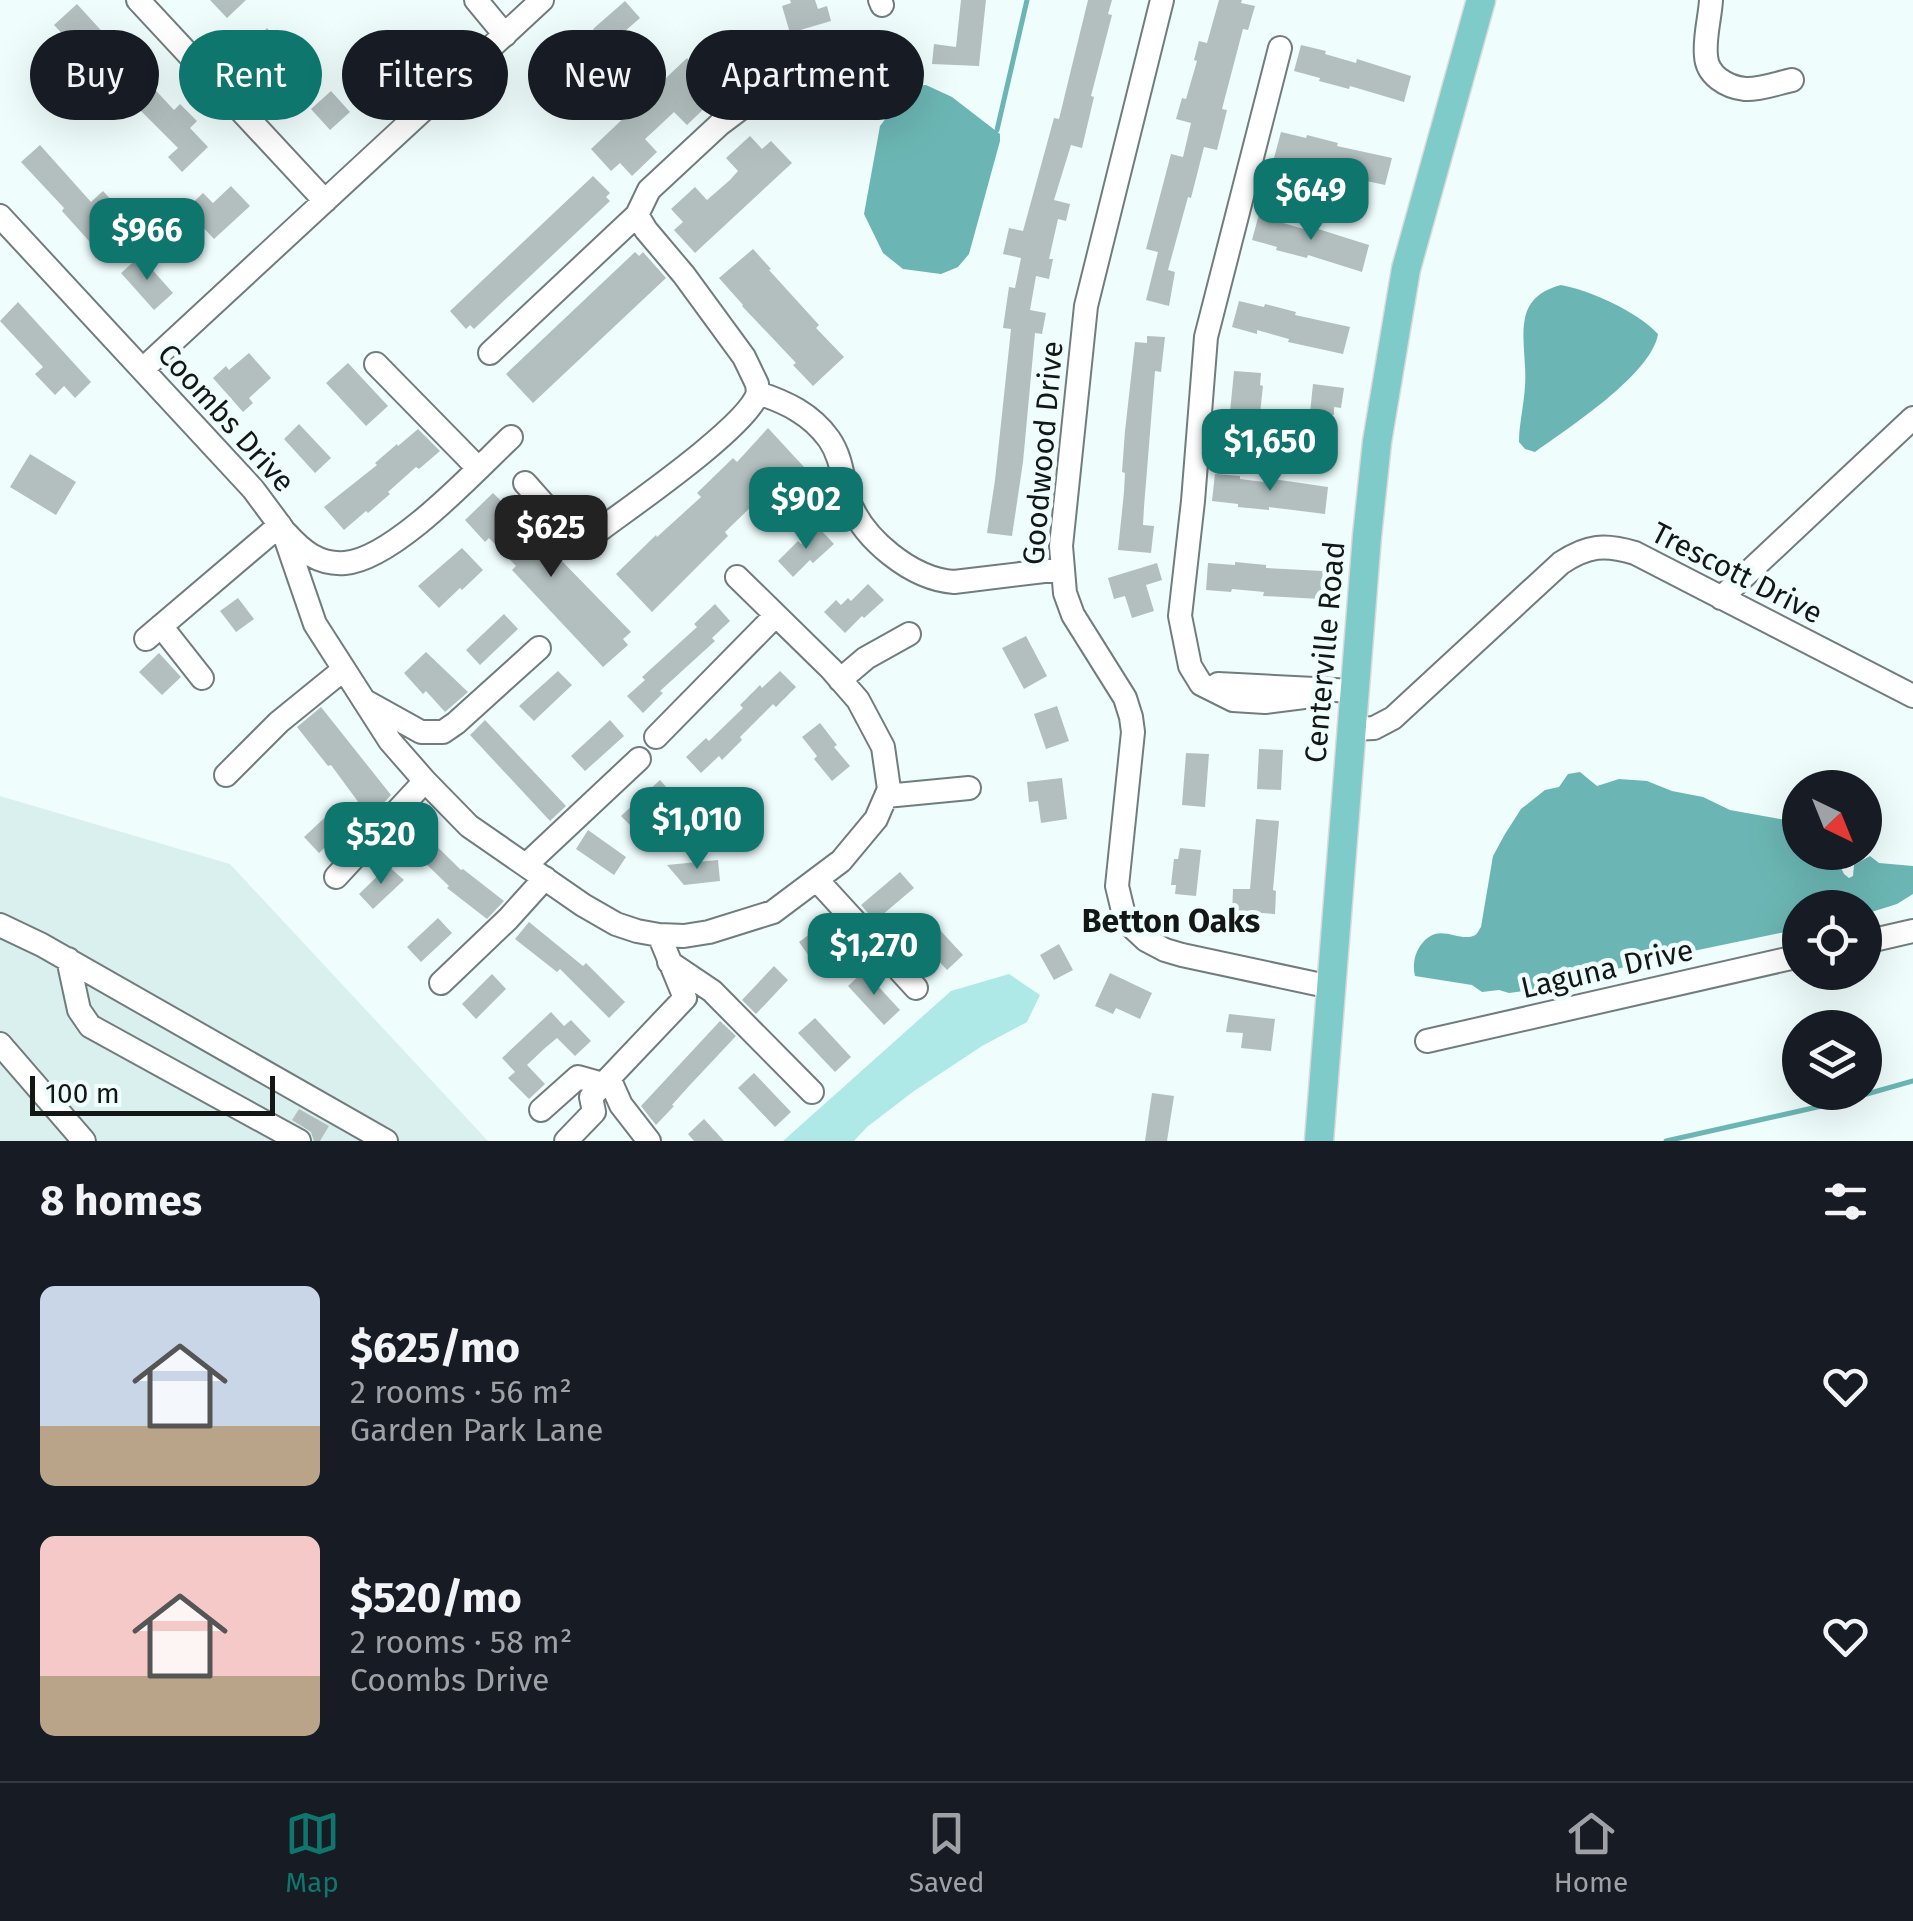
<!DOCTYPE html>
<meta charset="utf-8">
<style>
body{margin:0;font-family:"Fira Sans",sans-serif;background:#20242c;color:#f1f3f6;height:100vh;display:flex;flex-direction:column;font-size:38px;white-space:nowrap}
*{box-sizing:border-box;margin:0}
p{font-size:32px;color:#9ea1a6}
.icon{flex:none;width:55px;height:55px;fill:none;stroke:currentColor;stroke-width:2;stroke-linecap:round;stroke-linejoin:round}
.map{position:relative;height:1141px;overflow:hidden}
.sheet{display:flex;flex-direction:column;background:#171b24;flex:1}
.sheet>*{flex:none}
.banner{position:absolute;left:30px;top:30px;width:1000px;height:90px;display:flex;gap:20px}
.needle{width:65px;rotate:137deg}
.tools{position:absolute;left:1782px;top:770px;display:grid;gap:20px}
.tools a{display:grid;place-items:center;width:100px;height:100px;border-radius:50%;background:#171b24;box-shadow:0 10px 40px #0002;font-size:50px}
.scale{position:absolute;left:30px;bottom:25px;width:245px;box-sizing:border-box;padding-left:10px;border:5px solid #131817;border-top:0;font-size:28px;line-height:35px;white-space:nowrap;color:#131817;-webkit-text-stroke:8px #f0fdfd;paint-order:stroke}
.price{position:absolute;translate:-50% -85px;padding:0 22px;border-radius:20px;background:#0f766e;color:#fff;font-size:32px;line-height:65px;filter:drop-shadow(0 2px 5px #0008)}
.price::after{content:'';position:absolute;left:50%;top:60px;width:30px;height:22px;margin-left:-15px;background:inherit;clip-path:polygon(0 0,100% 0,50% 100%)}
.price.selected{background:#222;color:#fff}
ul{padding:0;list-style:none}
li{display:flex;align-items:center;gap:30px;height:250px;padding:0 40px}
li span{display:grid;place-items:center;flex:none;width:280px;height:200px;border-radius:15px;color:#555}
li>.icon{margin-inline-start:auto}
span .icon{width:120px;height:120px;fill:#fffc;stroke-width:1}
li b{font-size:42px}
h2{display:flex;justify-content:space-between;align-items:center;height:120px;padding:0 40px;font-size:42px}
.chip{padding:0 35px;border-radius:45px;background:#171b24;box-shadow:0 10px 40px #0002;font-size:35px;line-height:90px}
.chip.selected{background:#0f766e;color:#fff}
.tab-bar{display:flex;justify-content:space-around;align-items:center;height:140px;border-top:2px solid #363941;background:#171b24;font-size:28px;color:#9ea1a6}
.tab-bar a{display:grid;justify-items:center;gap:5px}
.tab-bar .selected{color:#0f766e}
.map>svg:first-child{display:block}
.built{fill:#daf0ef}
.green{fill:#aee9e7}
.water{fill:#6bb6b4}
.lines{fill:none;stroke-linecap:round;stroke-linejoin:round}
.stream{stroke:#6bb6b4;stroke-width:5}
.building{fill:#b2bfbe}
.minor-casing{stroke:#717d7c;stroke-width:26}
.major-casing{stroke:#d9dada;stroke-width:31}
.minor{stroke:#fff;stroke-width:22}
.major{stroke:#7ecbca;stroke-width:28}
.labels{text-anchor:middle;dominant-baseline:central;stroke-width:9;stroke-linejoin:round;paint-order:stroke}
.street-label{font-size:30px;fill:#131817;stroke:#f0fdfd}
.neighbourhood-label{font-size:32px;font-weight:bold;fill:#131817;stroke:#f0fdfd}
</style>
<div class="map">
<svg width="1913" height="1141" viewBox="0 0 1913 1141">
<rect width="100%" height="100%" fill="#f0fdfd"/>
<path class="built" d="M0,796L230,864L488,1141H0Z"/>
<path class="green" d="M1009,974L1040,995L1027,1022L982,1046L914,1091L867,1127L854,1141H783L951,991Z"/>
<path class="water" d="M926,85L952,97L1000,134V141L969,254L958,267L941,274L903,269L883,253L864,214L880,126L901,98L914,86Z
M1561,285C1590,290 1638,312 1658,334C1652,374 1567,429 1535,452L1525,449L1519,442C1519,424 1524,405 1525,386C1528,345 1507,299 1561,285Z
M1307,414L1329,417L1325,450L1303,447Z
M1580,772L1597,786L1619,779L1647,781L1672,791L1703,797L1730,810L1797,822L1800,823V852L1834,853L1844,874L1849,878L1853,876L1854,865L1870,856L1879,863L1913,866V894L1897,904L1865,914V908H1800V929L1669,956L1532,990L1509,993L1499,990L1482,992L1472,985L1415,976C1411,961 1418,940 1435,934C1446,931 1458,938 1469,937C1477,936 1477,933 1481,927L1493,856L1505,834L1521,809L1545,790L1559,787L1568,774Z"/>
<g class="lines">
<path class="stream" d="M997,130L1027,0
M1666,1141L1835,1103L1913,1081"/>
</g>
<path class="building" d="M210,0H246L227,18Z
M790,0H815L818,9L827,6L831,21L790,33L782,6L791,3Z
M961,0H986L979,66L932,64L934,44L956,47Z
M1088,0H1112L1108,14L1112,15L1091,96L1094,97L1082,148L1071,145L1054,200L1070,204L1066,221L1058,219L1049,259H1053L1049,279L1036,276L1030,310L1046,313L1042,334L1035,333L1023,462L1012,536L987,533L995,480L1011,329L1003,328L1009,287L1015,288L1021,258L1003,254L1009,228L1023,231L1054,118L1059,119Z
M1219,0H1242L1241,3L1255,6L1248,30L1243,29L1222,109L1227,110L1217,150L1204,147L1191,198L1188,197L1168,270L1175,272L1169,306L1146,300L1158,252L1146,249L1171,154L1183,157L1191,123L1176,119L1182,98L1186,99L1197,61L1194,60L1199,41L1207,43Z
M625,1L640,18L608,46L593,29Z
M77,4L108,38L86,59L54,25Z
M267,28L301,65L283,82L249,46Z
M1301,45L1326,51L1325,54L1356,63L1357,59L1411,76L1404,102L1350,86L1349,89L1319,81L1320,78L1294,71Z
M816,46L835,59L842,48L859,61L836,94L800,69Z
M687,58L708,80L699,88L712,101L687,125L674,112L657,128L645,139L657,152L632,176L620,163L611,171L591,149Z
M132,65L174,110L180,104L197,121L190,128L208,147L182,172L168,157L178,148L113,83Z
M331,91L350,112L330,130L311,109Z
M1281,132L1306,138L1307,135L1338,143L1337,146L1392,158L1385,185L1330,173L1331,170L1300,161L1299,165L1274,158Z
M750,136L762,149L771,141L792,163L695,253L674,230L683,222L671,209L695,187L707,200L730,180L738,171L726,158Z
M40,145L91,202L103,191L113,202L101,212L119,232L98,251L62,211L64,208L21,162Z
M593,176L610,193L606,197L610,201L474,329L470,325L466,329L450,311Z
M231,186L250,206L214,239L186,209L203,193L213,203Z
M1259,214L1284,220L1283,223L1314,232L1315,228L1369,245L1362,272L1308,255L1307,258L1276,250L1277,247L1252,240Z
M753,249L771,269L769,270L819,325L816,328L844,357L813,386L793,365L796,363L742,306L743,305L719,278Z
M635,252L639,256L643,252L666,278L533,403L506,374Z
M140,256L173,293L154,310L121,273Z
M1239,301L1264,307L1265,304L1296,312L1295,315L1350,327L1343,354L1288,342L1289,339L1257,330V334L1232,327Z
M18,302L91,382L75,398L64,386L55,395L35,374L43,367L0,321Z
M1147,336L1165,337L1161,372L1155,371L1144,507L1143,525L1154,526L1151,553L1118,550L1124,492L1125,473L1122,472L1125,431L1135,342L1147,343Z
M249,353L271,378L249,398L253,403L243,412L213,378L226,366L229,370Z
M348,363L388,406L366,426L326,383Z
M1234,371L1261,373L1260,385L1263,386L1258,432H1256L1255,445L1227,443Z
M1313,384L1344,388L1341,408L1334,407V415L1310,413Z
M299,424L331,458L315,473L284,439Z
M768,428L804,467L758,510L753,505L725,532L728,536L652,612L616,574L656,535L657,537L701,497L697,493L733,458L737,462Z
M418,429L440,451L419,469L416,467L388,492L390,494L368,513L366,511L344,530L324,507L377,465L375,463L397,444L398,446Z
M30,454L76,482L56,515L10,487Z
M1215,474L1240,476V479L1272,483L1273,479L1328,487L1325,514L1269,507V510L1238,507V504L1212,501Z
M493,493L501,501L504,497L540,537L535,541L553,560L557,556L631,632L623,639L628,645L603,667L512,570L516,566L489,538L485,542L465,520Z
M818,527L834,544L813,563L810,560L793,577L778,561L798,541L801,544Z
M462,548L483,570L462,590L460,588L439,608L418,586Z
M1235,562L1266,565V568L1323,571L1320,599L1263,596L1264,592L1232,589L1231,592L1206,590L1208,563L1235,565Z
M1157,563L1162,580L1146,585L1154,611L1132,618L1125,596L1114,599L1108,578Z
M868,584L884,600L864,618L862,616L845,633L824,612L836,600L841,605L848,598L851,601Z
M238,598L254,619L236,632L220,611Z
M715,604L730,621L712,638L715,641L660,691L663,693L643,713L627,696L645,680L642,677L697,627L694,624Z
M504,614L518,629L480,665L466,650Z
M1026,636L1047,676L1024,689L1002,648Z
M426,652L468,692L445,712L426,691L423,694L404,673Z
M159,653L181,677L162,695L139,672Z
M558,671L572,685L534,721L519,706Z
M780,671L796,687L776,707L773,704L740,737L742,740L722,760L719,756L701,773L686,757L706,738L709,741L743,708L740,705L760,685L762,688Z
M1057,706L1069,741L1046,749L1034,714Z
M321,707L391,795L370,818L331,765L328,766L297,727Z
M485,720L566,806L550,821L470,735Z
M610,720L624,736L585,771L571,756Z
M820,723L837,745L834,747L850,766L832,781L814,759L817,756L802,737Z
M1259,749L1283,750L1281,790L1257,789Z
M1186,753L1209,754L1205,807L1182,805Z
M1062,778L1067,819L1041,823L1038,801L1029,802L1027,782Z
M660,780L674,796L636,831L621,816Z
M334,809L349,825L319,853L304,837Z
M1256,819L1279,821L1273,890L1276,891L1275,914L1248,912L1247,917L1232,916L1233,889H1250Z
M411,821L461,870L463,869L504,901L487,919L447,888L449,886L397,836Z
M588,830L626,857L614,875L576,849Z
M1180,848L1201,850L1196,896L1175,894L1176,885H1171L1174,859H1178Z
M718,860L720,881L684,885L667,865Z
M388,866L404,880L373,909L359,894Z
M900,872L914,888L875,921L861,905Z
M927,916L963,955L947,970L911,931Z
M438,918L452,933L421,962L407,947Z
M529,922L583,966L586,963L625,1002L609,1018L560,969L557,972L515,939Z
M837,924L851,940L833,953L830,949L813,962L799,942L818,928L823,935Z
M1059,944L1073,970L1054,980L1040,955Z
M774,966L788,980L756,1014L742,1000Z
M864,971L900,1010L884,1025L848,986Z
M1110,973L1152,993L1140,1019L1116,1008L1113,1014L1095,1006Z
M492,974L506,989L476,1019L462,1004Z
M551,1012L564,1026L571,1020L591,1041L575,1056L557,1038L545,1048L527,1065L545,1084L529,1099L508,1078L515,1072L502,1058Z
M1229,1014L1275,1019L1271,1051L1241,1048L1243,1033L1226,1032Z
M815,1018L851,1057L835,1072L798,1033Z
M720,1021L736,1036L689,1086L672,1105L674,1106L656,1125L641,1106Z
M754,1073L791,1112L775,1127L738,1088Z
M1152,1093L1174,1096L1167,1141H1145Z
M299,1109L329,1126L320,1141H314L311,1132L292,1120Z
M704,1119L724,1141H694L688,1134Z"/>
<g class="lines">
<g class="minor-casing">
<path id="minor" d="M138,0L325,201
M476,0L505,35
M880,0L882,5
M1162,0L1086,306L1061,546L1065,593L1073,615L1125,698L1131,717L1133,732L1117,886L1123,911L1131,926L1146,940L1165,950L1182,955L1331,987
M1711,0C1710,18 1704,38 1706,56C1707,75 1726,87 1745,89C1759,90 1778,83 1792,80
M1280,48L1206,337L1193,501L1180,616L1190,666L1201,684L1233,700L1265,702L1304,697L1322,688
M637,215L646,230L684,275L744,357L757,384L758,393C786,402 811,414 829,439C842,458 842,477 848,498C862,539 912,579 954,582L1061,569
M0,216L253,489L282,528L315,624L390,741L425,781L469,826L583,905L616,924L637,931L659,935L684,936L709,932L773,912L841,861L876,819L889,789L883,747L858,700L831,669L737,577
M490,353L637,215L649,190L720,124L740,109
M376,364L478,468
M143,369L542,0
M525,483C544,503 569,542 601,529C633,505 748,426 758,393
M286,533C302,551 319,565 345,563C394,559 474,472 511,437
M1721,598L1913,418
M161,626L202,678
M146,639L280,525
M840,680L866,658L909,634
M1218,684L1354,691
M367,702L421,732H443L456,723L539,648
M1351,729L1374,728L1393,718L1561,563C1588,545 1605,544 1635,553L1913,696
M656,737L775,616
M226,775L279,722L343,670
M886,796L969,788
M526,865L639,759
M336,877L425,781
M817,880L916,988
M0,925L42,945L386,1141
M1865,942L1913,931
M68,959L79,1010L90,1026L299,1141
M669,962L712,991L812,1092
M441,983L508,919L545,878
M1427,1041L1800,956
M0,1044L84,1141
M609,1078L621,1105L649,1141
M541,1110L578,1077L603,1084
M566,1141L594,1112L591,1097L685,998L659,935"/>
</g>
<g class="major-casing">
<path id="major" d="M1319,1141L1367,536L1377,442L1406,269L1481,0"/>
</g>
<use href="#minor" class="minor"/>
<use href="#major" class="major"/>
</g>
<g class="labels">
<g class="street-label">
<text transform="translate(226 418) rotate(48)">Coombs Drive</text>
<text transform="translate(1043 453) rotate(-85)">Goodwood Drive</text>
<text transform="translate(1737 573) rotate(27)">Trescott Drive</text>
<text transform="translate(1325 652) rotate(-85)">Centerville Road</text>
<text transform="translate(1607 969) rotate(-13)">Laguna Drive</text>
</g>
<g class="neighbourhood-label">
<text x="1171" y="921">Betton Oaks</text>
</g>
</g>
</svg>
<div class="tools">
<a><svg class="needle" viewBox="-14 -14 28 28"><path d="M0-13l5 13h-10z" fill="#e53935"/><path d="M0 13l5-13h-10z" fill="#9ea1a6"/></svg></a>
<a><svg class="icon" aria-label="locate" viewBox="0 0 24 24"><circle cx="12" cy="12" r="6"/><path d="M12 2v4M12 18v4M2 12h4M18 12h4"/></svg></a>
<a><svg class="icon" aria-label="layers" viewBox="0 0 24 24"><path d="M12 4l9 5-9 5-9-5zM3 14l9 5 9-5"/></svg></a>
</div>
<div class="scale">100 m</div>
<b class="price" style="left:1311px;top:243px">$649</b>
<b class="price" style="left:147px;top:283px">$966</b>
<b class="price" style="left:1270px;top:494px">$1,650</b>
<b class="price" style="left:806px;top:552px">$902</b>
<b class="price selected" style="left:551px;top:580px">$625</b>
<b class="price" style="left:697px;top:872px">$1,010</b>
<b class="price" style="left:381px;top:887px">$520</b>
<b class="price" style="left:874px;top:998px">$1,270</b>
<div class="banner">
<a class="chip">Buy</a>
<a class="chip selected">Rent</a>
<a class="chip">Filters</a>
<a class="chip">New</a>
<a class="chip">Apartment</a>
</div>
</div>
<section class="sheet">
<h2>8 homes<svg class="icon" aria-label="filters" viewBox="0 0 24 24"><path d="M4 7h16M4 17h16"/><circle cx="9" cy="7" r="2"/><circle cx="15" cy="17" r="2"/></svg></h2>
<ul>
<li><span style="background:linear-gradient(#c9d6e8 70%,#b9a48a 0)"><svg class="icon" aria-label="home" viewBox="0 0 24 24"><path d="M3 11l9-7 9 7M6 9v11h12V9"/></svg></span><div><b>$625/mo</b><p>2 rooms · 56 m²</p><p>Garden Park Lane</p></div><svg class="icon" aria-label="heart" viewBox="0 0 24 24"><path d="M12 20l-8-8c-3-5 5-10 8-4 3-6 11-1 8 4z"/></svg></li>
<li><span style="background:linear-gradient(#f6c9c9 70%,#b9a48a 0)"><svg class="icon" aria-label="home" viewBox="0 0 24 24"><path d="M3 11l9-7 9 7M6 9v11h12V9"/></svg></span><div><b>$520/mo</b><p>2 rooms · 58 m²</p><p>Coombs Drive</p></div><svg class="icon" aria-label="heart" viewBox="0 0 24 24"><path d="M12 20l-8-8c-3-5 5-10 8-4 3-6 11-1 8 4z"/></svg></li>
</ul>
</section>
<nav class="tab-bar">
<a class="selected"><svg class="icon" aria-label="map" viewBox="0 0 24 24"><path d="M3 6l6-2 6 2 6-2v14l-6 2-6-2-6 2zM9 4v14M15 6v14"/></svg>Map</a>
<a><svg class="icon" aria-label="saved" viewBox="0 0 24 24"><path d="M7 4h10v16l-5-4-5 4z"/></svg>Saved</a>
<a><svg class="icon" aria-label="home" viewBox="0 0 24 24"><path d="M3 11l9-7 9 7M6 9v11h12V9"/></svg>Home</a>
</nav>
